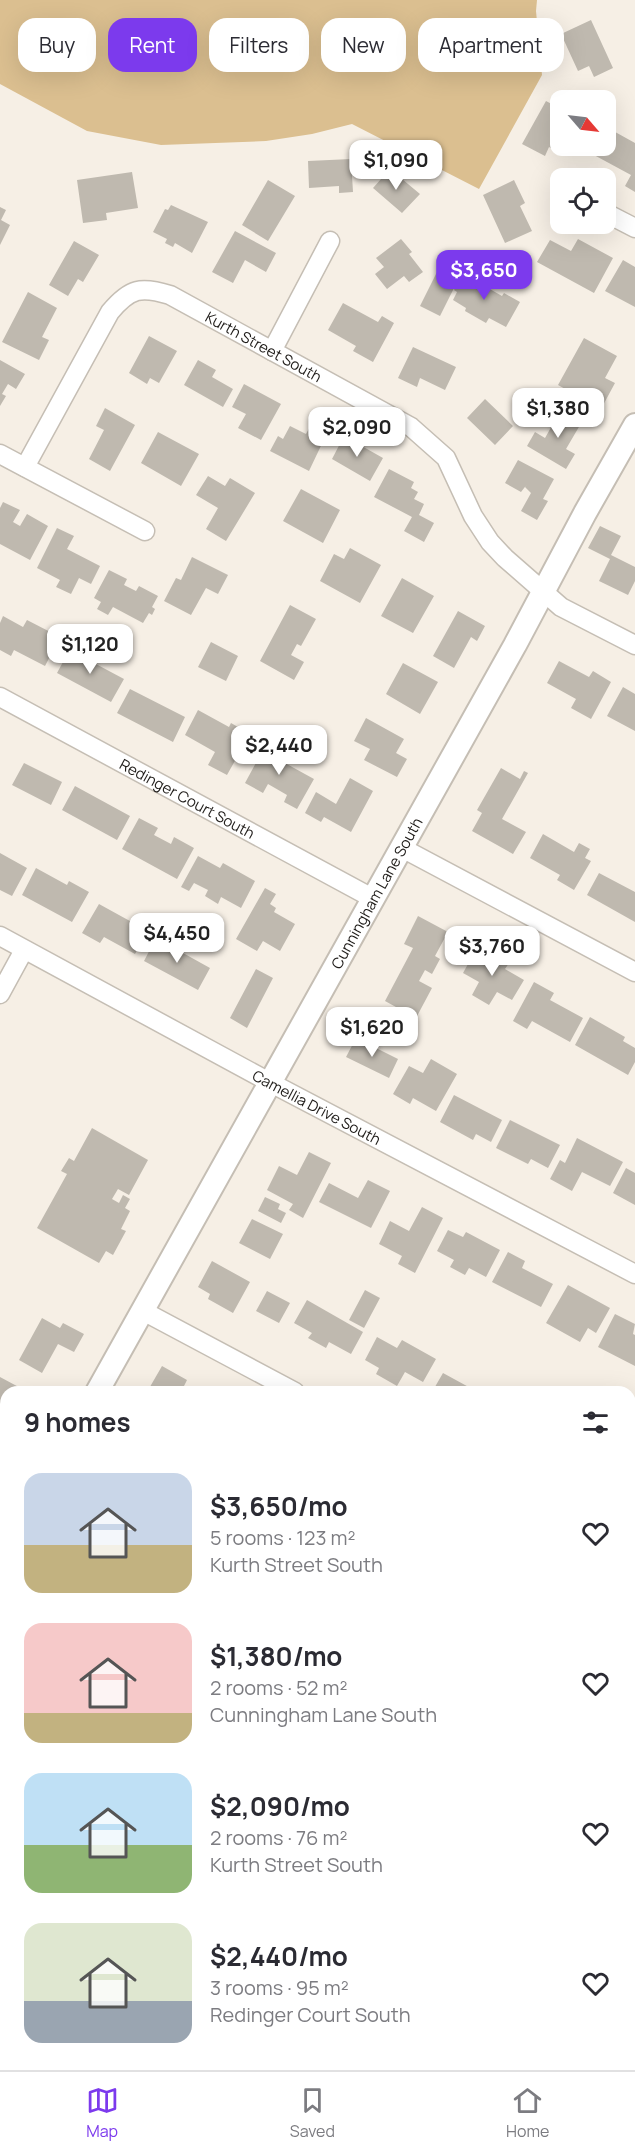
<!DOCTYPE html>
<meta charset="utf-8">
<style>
body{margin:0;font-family:Manrope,sans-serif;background:#f2f2f3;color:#2b2b33;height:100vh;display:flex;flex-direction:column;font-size:22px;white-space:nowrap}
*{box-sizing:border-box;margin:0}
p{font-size:20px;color:#7c7c81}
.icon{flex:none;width:33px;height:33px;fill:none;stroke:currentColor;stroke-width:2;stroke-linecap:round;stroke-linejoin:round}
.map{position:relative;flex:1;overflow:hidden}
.details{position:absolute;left:0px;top:1386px;width:636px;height:684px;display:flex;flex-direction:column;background:#fff;border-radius:18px 18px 0 0;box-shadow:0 6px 24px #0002}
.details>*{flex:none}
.hud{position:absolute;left:18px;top:18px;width:600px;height:54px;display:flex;gap:12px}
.needle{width:39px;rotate:118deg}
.buttons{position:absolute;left:550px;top:90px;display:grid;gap:12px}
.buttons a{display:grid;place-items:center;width:66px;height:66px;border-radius:12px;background:#fff;box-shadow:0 6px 24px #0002;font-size:30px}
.price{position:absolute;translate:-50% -51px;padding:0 14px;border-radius:12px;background:#fff;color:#222;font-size:20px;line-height:39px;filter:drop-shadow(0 2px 3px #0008)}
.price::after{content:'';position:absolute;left:50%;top:36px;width:18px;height:14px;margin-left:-9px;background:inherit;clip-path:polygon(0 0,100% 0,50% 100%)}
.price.current{background:#7c3aed;color:#fff}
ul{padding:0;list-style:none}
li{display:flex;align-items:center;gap:18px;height:150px;padding:0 24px}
li span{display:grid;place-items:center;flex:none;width:168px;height:120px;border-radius:18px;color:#555}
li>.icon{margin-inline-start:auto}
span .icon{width:72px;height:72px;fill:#fffc;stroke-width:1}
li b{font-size:26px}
h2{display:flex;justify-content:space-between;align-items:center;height:72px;padding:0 24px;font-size:26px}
.pill{padding:0 21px;border-radius:18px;background:#fff;box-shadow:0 6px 24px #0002;font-size:21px;line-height:54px}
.pill.current{background:#7c3aed;color:#fff}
.tabs{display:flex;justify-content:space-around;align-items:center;height:84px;border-top:2px solid #e1e1e2;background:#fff;font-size:16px;color:#7c7c81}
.tabs a{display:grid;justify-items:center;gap:3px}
.tabs .current{color:#7c3aed}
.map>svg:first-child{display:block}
.green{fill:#dbbf90}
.building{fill:#bfb9af}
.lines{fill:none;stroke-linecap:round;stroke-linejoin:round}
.minor-casing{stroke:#c5beb4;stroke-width:21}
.tertiary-casing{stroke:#c5beb4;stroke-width:26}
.minor{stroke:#fff;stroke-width:18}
.tertiary{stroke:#fff;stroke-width:22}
.labels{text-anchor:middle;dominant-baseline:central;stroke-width:6;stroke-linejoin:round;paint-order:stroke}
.street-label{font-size:15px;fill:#1e1b18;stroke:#f6efe5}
</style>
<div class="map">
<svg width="635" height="2070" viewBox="0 0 635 2070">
<rect width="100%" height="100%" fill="#f6efe5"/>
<path class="green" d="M0,0H537L536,11L542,75L479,189L352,124L312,134L266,141L161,145L87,131L0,84Z"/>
<path class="building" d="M591,20L613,68L594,77L589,66L578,71L561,34Z
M546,101L561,109V144L557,152L549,147L545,156L522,144Z
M608,128L635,143V192L625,186L631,175L594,155L599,146H606V132Z
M351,159L353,192L339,193V186L309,188L308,161Z
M390,169L420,194L402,213L373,188Z
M132,172L138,208L106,213L107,220L83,223L77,180Z
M268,180L295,196L268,241L242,225Z
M514,180L525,203L520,206L532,231L505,243L483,195Z
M171,205L208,222L192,253L175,243L173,247L165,243L167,239L153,232L165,209L168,210Z
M0,207L6,210L1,220L10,225L0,245Z
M235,231L276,253L266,272L245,260L233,283L212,272Z
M401,239L412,252L409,254L423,272L409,282L404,276L387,289L375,274L384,267L376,258Z
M578,239L613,258L594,293L537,262L550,240L571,251Z
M74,241L99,255L83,282L78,279L68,296L49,285Z
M443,260L463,270L440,316L420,306Z
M623,260L635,267V307L605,291Z
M465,271L483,281L481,284L502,296L504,293L520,302L506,327L489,318L486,323L465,311L466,308L453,300L457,292L454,290Z
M28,292L57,308L42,337L49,340L39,360L2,342Z
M343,303L378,322L382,316L394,323L373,362L353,351L356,346L328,330Z
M149,336L177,351L159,383L150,378L147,384L129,373Z
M584,338L617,356L605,378L615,383L601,409L558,385Z
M413,347L456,367L445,390L420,378L417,387L398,378Z
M0,360L25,374L16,389L8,384L2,394L6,396L0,406Z
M198,360L216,370L212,377L233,389L223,407L184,385Z
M244,384L281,404L261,440L238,428L246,414L232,407Z
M485,399L513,426L495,445L467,418Z
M105,408L135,425L110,471L89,459L104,430L96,426Z
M562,408L583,420L566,449L575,454L566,469L527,446L535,432L545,438Z
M312,423L328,431L309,471L270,451L278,436L283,439L290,426L306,434Z
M158,432L199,454L181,486L141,463Z
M344,436L383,458L370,481L332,459Z
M518,460L554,479L543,499L548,501L537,520L521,511L531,493L525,487L528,483L521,492L505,483Z
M389,469L414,482L411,488L418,492L414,499L424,504L419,515L434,523L424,542L404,531L412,517L374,497Z
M208,476L225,486L230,478L255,493L226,541L206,529L218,508L196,495Z
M301,489L340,510L323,543L283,521Z
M3,502L20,510L13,522L20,526L27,514L48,526L30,560L0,544V508Z
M600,526L621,536L611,555L635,567V581L628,595L599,581L610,559L588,548Z
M57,528L74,536L67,549L100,566L91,584L79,578L71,594L56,587L60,580L37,568Z
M350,548L381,565L360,603L320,581L334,554L344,559Z
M192,557L228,575L218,594L206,588L191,615L164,601L176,578L181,580Z
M109,570L127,579L124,585L136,591L139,586L158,596L152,607L155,609L152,615L149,613L143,623L113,607L108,615L97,609L101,602L94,598Z
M402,578L434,596L413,633L381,616Z
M290,605L316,619L301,646L297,644L291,655L304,662L294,680L260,661Z
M458,611L485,626L477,641L471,637L454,668L433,656Z
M3,616L23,627L27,620L60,637L45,666L14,650L11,656L0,650V623Z
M211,642L238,656L226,681L198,667Z
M70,649L80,655L83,649L97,657L94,663L124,679L111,702L57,673Z
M559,661L589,677L593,671L611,682L591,719L571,708L576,699L547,683Z
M403,663L438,682L420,714L386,694Z
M623,687L635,694V731L607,716Z
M130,689L185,717L173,742L117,713Z
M198,710L229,727L231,723L250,734L227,775L208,765L215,752L185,735Z
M366,718L404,739L396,753L407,759L397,777L364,760L370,749L354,741Z
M270,737L281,743L274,757L314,779L297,809L284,802L287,795L268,784L263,793L245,783Z
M24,763L62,782L51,805L12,785Z
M501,768L520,779L524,771L528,773L502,819L526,832L513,854L472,831L482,813L477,810Z
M350,778L373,791L351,832L324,817L321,822L305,813L316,792L336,804Z
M75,786L130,816L117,840L62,810Z
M139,818L158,828L154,835L171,844L174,837L194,848L177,879L122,849Z
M543,834L574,852L579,843L590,849L585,858L591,861L574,890L557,880L560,875L530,858Z
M0,853L27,868L12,896L0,890Z
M198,856L220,868L223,863L255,881L241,908L221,897L218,904L205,896L208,890L194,883L189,891L181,887Z
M36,868L67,885L69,881L89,892L72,922L22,895Z
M599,873L635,892V922L587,895Z
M265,888L276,894L270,904L276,908L274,912L295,924L280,951L263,941L257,951L236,939Z
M99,904L148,931L135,954L104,937L100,943L82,933Z
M418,916L448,932L435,956L440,959L432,974L425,970L419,981L432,988L416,1018L385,1001L413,948L404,944Z
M156,938L210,968L198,990L144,961Z
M478,946L509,963L505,969L524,980L512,1000L497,992L489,1005L472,995L479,982L463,973Z
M256,969L273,978L247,1028L230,1018Z
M534,982L554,993L550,1000L583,1018L570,1042L532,1021L527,1029L513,1021Z
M361,1017L385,1029L377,1045L352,1033Z
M590,1017L625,1037L623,1041L635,1048V1062L628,1075L575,1045Z
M356,1038L398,1059L389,1078L346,1057Z
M431,1059L457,1074L436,1111L413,1098L410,1104L393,1094L409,1066L423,1073Z
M454,1095L502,1120L491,1142L476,1134L473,1140L440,1122Z
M510,1120L560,1145L548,1168L531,1159L528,1164L496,1148Z
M92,1128L148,1160L129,1195L118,1189L112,1199L119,1203L123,1195L130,1199L125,1208L130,1211L121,1229L126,1231L113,1255L106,1251L99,1263L37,1228L67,1174L61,1171L69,1158L74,1161Z
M577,1138L623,1162L610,1186L582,1172L572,1191L550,1179L560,1160L565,1163Z
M309,1152L331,1163L303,1218L289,1210L293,1204L267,1190L279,1166L297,1175Z
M626,1168L635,1173V1205L613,1193Z
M368,1180L390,1191L371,1228L319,1202L329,1183L358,1198Z
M265,1197L280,1204L278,1209L286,1213L281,1223L258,1211Z
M422,1207L443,1218L415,1273L398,1264L402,1256L379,1244L390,1221L409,1231Z
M252,1219L283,1234L270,1259L239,1243Z
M448,1230L463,1237L466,1232L500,1250L486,1277L469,1268L465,1275L450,1267L454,1260L437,1251Z
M508,1252L525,1261L522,1268L553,1284L541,1307L492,1282Z
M212,1261L250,1282L233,1313L208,1299L210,1294L198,1287Z
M568,1285L610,1308L596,1333L588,1328L580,1342L546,1323Z
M365,1290L380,1298L364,1328L349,1320Z
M267,1291L290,1303L279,1323L256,1311Z
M307,1300L363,1332L351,1354L329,1342L326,1348L308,1338L312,1333L294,1323Z
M615,1314L635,1324L633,1334L635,1335V1366L598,1347Z
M42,1318L60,1328L63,1323L84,1334L74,1352L58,1344L42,1373L19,1360Z
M377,1337L397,1348L402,1340L436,1359L423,1382L405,1372L397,1386L376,1374L379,1368L365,1360Z
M162,1366L187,1380L181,1392H147Z
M443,1373L476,1391L478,1388L486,1392H432Z
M0,1377L28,1392H6V1413L0,1410Z
M635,1482V1518L630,1515V1491Z
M635,1641V1672L630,1669V1651Z
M4,1661L6,1662L5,1697L0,1694V1669Z
M1,1701L6,1704V1755L2,1762L0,1760Z
M630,1762L635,1764L630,1776Z
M6,1848V1896L0,1890V1851L2,1853Z
M0,1897L6,1902L0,1911Z
M630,1949L635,1952V1982L630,1979Z
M17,2064H63L68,2066L66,2070H14Z
M289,2064H337L334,2070H293L287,2067Z
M343,2064L355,2070H340Z
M535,2064H577L588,2070H536L533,2068Z"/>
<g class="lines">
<g class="minor-casing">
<g id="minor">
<path d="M606,213L635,228"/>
<path d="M272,351L330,241"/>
<path d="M0,454L145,531"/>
<path id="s1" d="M25,467L110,312C130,288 141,286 170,295L411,427L446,458L473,516L490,542L505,558L561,607L635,645"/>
<path id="s2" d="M0,697L374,899"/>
<path d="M402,848L635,972"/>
<path id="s3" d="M0,936L271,1083L635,1274"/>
<path d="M0,994L24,950"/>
<path d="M143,1311L295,1392"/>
<path d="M0,1463L6,1466"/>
<path d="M630,1572L635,1575"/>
<path d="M630,1867L635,1859"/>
<path d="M0,1988L6,1982"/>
<path d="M630,2041L635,2043"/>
<path d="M172,2064L183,2070"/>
</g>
</g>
<g class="tertiary-casing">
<g id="tertiary">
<path id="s4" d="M97,1392L515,645L585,513L635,425"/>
<path d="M0,1567L6,1556"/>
</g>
</g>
<use href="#minor" class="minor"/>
<use href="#tertiary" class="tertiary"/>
</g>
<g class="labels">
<g class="street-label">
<text stroke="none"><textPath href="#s1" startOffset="352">Kurth Street South</textPath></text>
<text stroke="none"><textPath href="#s2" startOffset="213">Redinger Court South</textPath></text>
<text stroke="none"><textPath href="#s4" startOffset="572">Cunningham Lane South</textPath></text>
<text stroke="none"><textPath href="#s3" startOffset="360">Camellia Drive South</textPath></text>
</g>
</g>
</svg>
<div class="buttons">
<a><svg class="needle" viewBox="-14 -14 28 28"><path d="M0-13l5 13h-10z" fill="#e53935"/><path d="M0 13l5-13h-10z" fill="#7c7c81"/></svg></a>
<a><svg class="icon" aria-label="locate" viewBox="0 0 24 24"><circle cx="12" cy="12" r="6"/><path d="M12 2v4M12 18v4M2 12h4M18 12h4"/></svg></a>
</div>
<b class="price" style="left:396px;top:191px">$1,090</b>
<b class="price current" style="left:484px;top:301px">$3,650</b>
<b class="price" style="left:558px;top:439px">$1,380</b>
<b class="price" style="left:357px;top:458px">$2,090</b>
<b class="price" style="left:90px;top:675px">$1,120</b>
<b class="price" style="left:279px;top:776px">$2,440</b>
<b class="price" style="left:177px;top:964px">$4,450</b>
<b class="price" style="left:492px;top:977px">$3,760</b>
<b class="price" style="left:372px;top:1058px">$1,620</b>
<div class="hud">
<a class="pill">Buy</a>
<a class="pill current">Rent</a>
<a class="pill">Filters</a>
<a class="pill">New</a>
<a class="pill">Apartment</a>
</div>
<section class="details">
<h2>9 homes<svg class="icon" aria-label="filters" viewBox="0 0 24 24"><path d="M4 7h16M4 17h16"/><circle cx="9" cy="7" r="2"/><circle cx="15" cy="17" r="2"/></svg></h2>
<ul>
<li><span style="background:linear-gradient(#c9d6e8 60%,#c2b280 0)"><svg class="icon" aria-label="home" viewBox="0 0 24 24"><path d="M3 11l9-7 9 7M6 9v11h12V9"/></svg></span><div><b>$3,650/mo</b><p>5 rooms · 123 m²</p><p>Kurth Street South</p></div><svg class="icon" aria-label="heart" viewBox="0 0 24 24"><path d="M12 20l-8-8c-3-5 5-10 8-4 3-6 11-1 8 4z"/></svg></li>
<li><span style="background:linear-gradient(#f6c9c9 75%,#c2b280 0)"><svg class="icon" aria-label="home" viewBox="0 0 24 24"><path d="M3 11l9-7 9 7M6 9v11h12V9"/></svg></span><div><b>$1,380/mo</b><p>2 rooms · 52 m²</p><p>Cunningham Lane South</p></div><svg class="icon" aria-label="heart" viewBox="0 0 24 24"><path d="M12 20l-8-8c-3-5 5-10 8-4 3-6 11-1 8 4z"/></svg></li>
<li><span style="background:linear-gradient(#bfe0f5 60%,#8fb573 0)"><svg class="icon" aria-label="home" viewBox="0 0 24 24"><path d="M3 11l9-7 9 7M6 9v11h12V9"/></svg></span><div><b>$2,090/mo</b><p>2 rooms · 76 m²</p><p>Kurth Street South</p></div><svg class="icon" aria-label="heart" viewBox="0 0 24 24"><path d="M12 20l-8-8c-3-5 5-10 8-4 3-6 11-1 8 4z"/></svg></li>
<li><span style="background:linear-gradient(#dfe7d0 65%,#9aa5b1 0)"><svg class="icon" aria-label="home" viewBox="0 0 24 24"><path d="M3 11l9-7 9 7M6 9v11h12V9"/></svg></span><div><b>$2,440/mo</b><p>3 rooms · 95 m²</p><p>Redinger Court South</p></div><svg class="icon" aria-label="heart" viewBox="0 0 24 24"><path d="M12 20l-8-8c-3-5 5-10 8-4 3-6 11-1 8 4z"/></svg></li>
</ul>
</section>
</div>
<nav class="tabs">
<a class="current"><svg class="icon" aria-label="map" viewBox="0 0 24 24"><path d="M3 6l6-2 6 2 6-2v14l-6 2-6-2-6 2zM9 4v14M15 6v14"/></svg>Map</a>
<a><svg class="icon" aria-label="saved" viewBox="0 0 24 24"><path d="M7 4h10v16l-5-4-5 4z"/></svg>Saved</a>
<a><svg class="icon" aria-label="home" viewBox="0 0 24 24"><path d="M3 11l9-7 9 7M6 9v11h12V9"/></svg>Home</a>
</nav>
